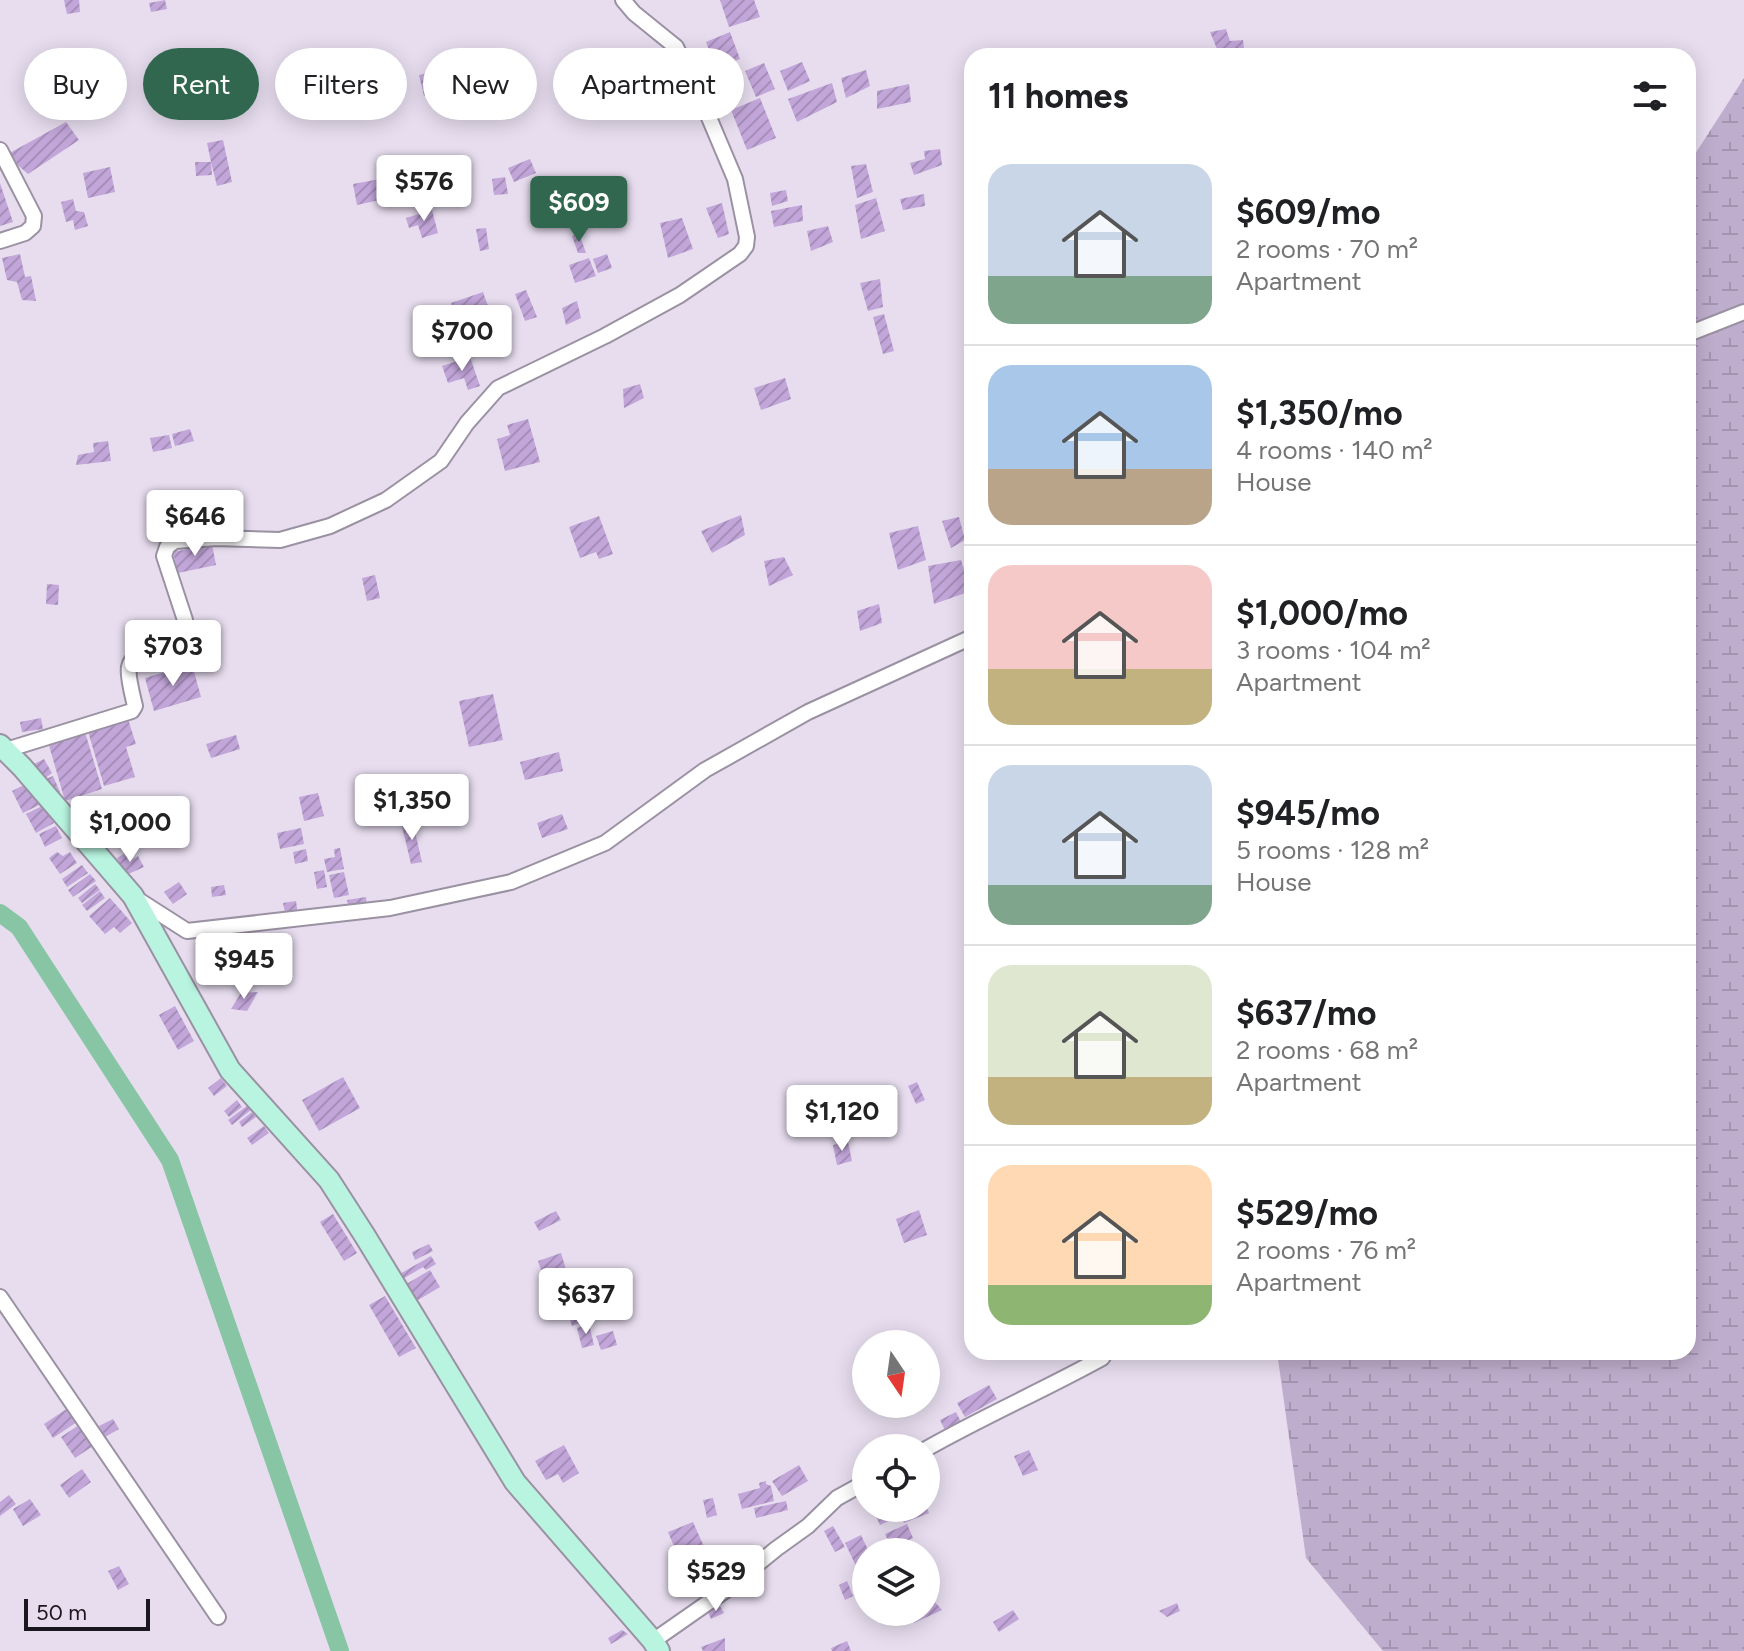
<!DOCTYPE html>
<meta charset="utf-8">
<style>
body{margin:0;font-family:Figtree,sans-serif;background:#f2f2f2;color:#202124;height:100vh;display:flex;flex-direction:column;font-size:30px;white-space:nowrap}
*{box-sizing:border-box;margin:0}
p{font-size:26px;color:#757577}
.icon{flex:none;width:44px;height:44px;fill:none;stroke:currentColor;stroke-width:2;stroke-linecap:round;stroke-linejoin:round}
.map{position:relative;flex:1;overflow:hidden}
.sheet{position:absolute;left:964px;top:48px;width:732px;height:1312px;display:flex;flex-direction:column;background:#fff;border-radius:24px;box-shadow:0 4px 20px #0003}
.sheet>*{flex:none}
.banner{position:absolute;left:24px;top:48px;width:760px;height:72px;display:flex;gap:16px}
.needle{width:52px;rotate:167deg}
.buttons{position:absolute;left:852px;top:1330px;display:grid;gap:16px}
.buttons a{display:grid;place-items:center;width:88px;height:88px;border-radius:50%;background:#fff;box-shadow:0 4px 20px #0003;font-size:40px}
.scale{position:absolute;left:24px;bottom:20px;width:126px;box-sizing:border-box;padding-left:8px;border:4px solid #1b171e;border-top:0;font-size:22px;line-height:28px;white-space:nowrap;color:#1b171e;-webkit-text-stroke:6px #e7ddef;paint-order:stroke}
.price{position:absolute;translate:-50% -68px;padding:0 18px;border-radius:8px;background:#fff;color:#222;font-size:26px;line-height:52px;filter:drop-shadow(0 2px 4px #0008)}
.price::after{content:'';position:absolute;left:50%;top:48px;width:24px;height:18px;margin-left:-12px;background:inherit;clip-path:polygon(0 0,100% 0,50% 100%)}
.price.on{background:#31674e;color:#fff}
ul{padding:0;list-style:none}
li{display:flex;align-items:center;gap:24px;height:200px;padding:0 24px}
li+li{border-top:2px solid #e0e0e0}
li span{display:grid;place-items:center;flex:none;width:224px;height:160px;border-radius:24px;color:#555}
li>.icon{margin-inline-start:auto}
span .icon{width:96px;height:96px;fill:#fffc;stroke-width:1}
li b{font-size:34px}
h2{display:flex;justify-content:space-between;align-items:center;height:96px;padding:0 24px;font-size:34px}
.tag{padding:0 28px;border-radius:36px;background:#fff;box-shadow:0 4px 20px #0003;font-size:28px;line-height:72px}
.tag.on{background:#31674e;color:#fff}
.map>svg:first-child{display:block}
.wetland{fill:url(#wetland-marsh)}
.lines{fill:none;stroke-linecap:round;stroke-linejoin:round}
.canal{stroke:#88c5a5;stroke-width:18}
.building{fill:url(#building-hatch)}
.street-casing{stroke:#9a91a2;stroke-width:18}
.secondary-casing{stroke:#9a91a2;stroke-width:24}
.street{stroke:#fff;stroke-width:14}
.secondary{stroke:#b9f4e0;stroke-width:20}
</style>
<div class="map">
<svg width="1744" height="1651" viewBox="0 0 1744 1651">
<defs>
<pattern id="wetland-marsh" width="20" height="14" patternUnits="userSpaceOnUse" patternTransform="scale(2)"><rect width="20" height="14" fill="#bfadcd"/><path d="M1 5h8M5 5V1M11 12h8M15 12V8" fill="none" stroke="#a494b0"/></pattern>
<pattern id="building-hatch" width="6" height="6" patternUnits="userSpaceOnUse" patternTransform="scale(2)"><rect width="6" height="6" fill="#c2a6d9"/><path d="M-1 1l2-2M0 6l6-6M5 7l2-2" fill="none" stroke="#a68eba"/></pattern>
</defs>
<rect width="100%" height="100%" fill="#e7ddef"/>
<path class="wetland" d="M1744,78V1651H1383L1306,1558L1277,1352H1688V165Z"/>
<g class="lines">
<path class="canal" d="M0,913L19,927L170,1160L340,1651"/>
</g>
<path class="building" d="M64,0H79L80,12L67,14Z
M165,0L167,9L151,12L149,3Z
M720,0H754L760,17L729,27Z
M1226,29L1230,41L1243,40L1245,56H1220L1210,32Z
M730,32L740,59L716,68L706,42Z
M802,62L810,81L788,91L780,71Z
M764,63L775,89L756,97L745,71Z
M455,66L461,87L424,96L419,75Z
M866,70L870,86L846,98L841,78Z
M832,83L837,102L797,122L788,99Z
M909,84L911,102L877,109V91Z
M760,98L776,138L747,150L731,110Z
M66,122L79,140L28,174L6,155Z
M223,140L232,182L217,186L211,162L212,175L196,176L195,162H211L207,143Z
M940,149L942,165L914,175L910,163L925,159L924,151Z
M530,159L536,173L514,182L508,168Z
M866,164L873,192L857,198L851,166Z
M110,167L115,192L88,198L83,173Z
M505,177L508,194L494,195L492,179Z
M380,179L384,199L357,205L353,184Z
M0,183L13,222L0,226Z
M469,184L472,200L450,205L447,188Z
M786,190L788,201L772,206L770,193Z
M924,194L925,206L903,210L900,199Z
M876,198L885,231L861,239L855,205Z
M73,199L76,211L84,212L88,226L75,230L73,220L66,222L61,202Z
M722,203L729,234L718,238L706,208Z
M802,205L803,221L774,227L771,211Z
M432,210L438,233L422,238L418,225L409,228L406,218Z
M682,218L693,249L668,258L660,223Z
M828,226L833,242L811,251L807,231Z
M486,228L489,249L480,251L476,229Z
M579,233L586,253H578L572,236Z
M20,254L25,277L31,276L36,301L22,300L17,282L7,280L2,258Z
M607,254L612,268L598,273L593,259Z
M589,258L596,276L575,283L569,265Z
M880,279L883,307L868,311L860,283Z
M526,290L537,317L525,321L515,294Z
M483,292L489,309L457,320L451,303Z
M577,301L581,318L566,325L562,308Z
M884,314L894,351L883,354L873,317Z
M470,357L480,386L468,390L464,378L448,383L442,366Z
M785,378L791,399L761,410L754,388Z
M640,384L644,398L624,408L623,389Z
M528,419L540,462L505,471L497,439L510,435L507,425Z
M190,429L194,441L175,446L172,434Z
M169,435L172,448L153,452L150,438Z
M108,441L111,461L76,465L78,455L94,452L93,443Z
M741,515L745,535L712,553L701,531Z
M599,516L613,554L599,559L596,552L580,558L569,527Z
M959,517L965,540L951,548L942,521Z
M918,526L926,560L898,570L889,533Z
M212,544L216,565L178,573L173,552Z
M784,557L793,575L769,586L764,561Z
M961,560L971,591L934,604L928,566Z
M375,575L380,598L367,601L362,578Z
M47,584L59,585L58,605L46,604Z
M879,604L882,623L860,631L857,611Z
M192,664L201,697L154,711L145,678Z
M493,694L503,740L469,747L459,701Z
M127,716L136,744L126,747L135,777L104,786L87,728Z
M41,718L43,729L22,732L20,722Z
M85,732L102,789L65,801L48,742Z
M236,735L240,749L211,758L206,744Z
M559,752L563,771L525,780L520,762Z
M44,759L52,773L43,780L53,776L60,792L51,796L32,765Z
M30,782L41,804L23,813L12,791Z
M318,793L324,816L304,821L299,797Z
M44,805L54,823L36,833L26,814Z
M562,814L568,829L542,838L537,823Z
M412,819L422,862L411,864L401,822Z
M176,825L180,844L166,847L162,828Z
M56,826L62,838L45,847L39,834Z
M301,828L304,844L280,849L277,833Z
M340,848L344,869L327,872L324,859L335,857L334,849Z
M306,849L308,861L295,864L293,852Z
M57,852L63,856L70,852L77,863L60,874L49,858Z
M127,852L131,860L138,856L144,867L126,875L117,858Z
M82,865L88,873L67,887L62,879Z
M324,870L327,887L317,889L314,872Z
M344,872L349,895L334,898L329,875Z
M90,874L96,881L73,897L68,890Z
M179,882L187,894L173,904L164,892Z
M95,884L100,890L82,903L78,898Z
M224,885L226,895L212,897L211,887Z
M100,891L105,898L87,911L82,905Z
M366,897L367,906L349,909L347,900Z
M110,898L132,923L120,933L114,927L105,934L89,916Z
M296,901L298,915L286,917L283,903Z
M258,992L247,1011L231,1009L241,993Z
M175,1006L194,1041L178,1050L159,1015Z
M343,1077L360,1108L319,1131L302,1100Z
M221,1078L227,1086L214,1096L208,1088Z
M917,1082L925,1100L916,1104L908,1086Z
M237,1100L242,1107L229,1117L224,1111Z
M248,1105L251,1110L232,1125L228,1120Z
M252,1112L256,1117L242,1127L239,1122Z
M264,1126L269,1133L252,1145L247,1138Z
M848,1142L852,1161L837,1165L833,1145Z
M919,1210L927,1235L904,1243L896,1219Z
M556,1211L561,1220L539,1231L534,1222Z
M333,1214L357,1253L344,1261L320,1222Z
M429,1244L433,1251L415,1260L412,1252Z
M561,1253L566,1269L543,1276L538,1261Z
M431,1256L436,1264L426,1270L423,1267L401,1280L398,1275Z
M430,1270L440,1287L413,1303L403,1286Z
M385,1296L416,1348L399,1357L369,1305Z
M581,1303L586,1321L572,1326L566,1308Z
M589,1324L594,1345L582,1348L577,1328Z
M613,1331L617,1345L601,1350L596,1336Z
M989,1385L997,1399L965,1417L957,1403Z
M68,1408L77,1422L53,1438L44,1424Z
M956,1412L961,1422L945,1430L940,1420Z
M113,1419L119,1429L105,1437L99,1426Z
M79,1425L93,1446L75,1458L61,1437Z
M564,1445L579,1473L563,1483L558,1474L546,1480L535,1461Z
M1029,1450L1038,1470L1023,1476L1014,1456Z
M799,1465L808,1481L782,1496L772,1481Z
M82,1469L91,1482L69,1498L60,1485Z
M766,1481V1484L771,1486L774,1501L742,1509L738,1494L760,1488L759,1483Z
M9,1495L16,1504L0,1516V1502Z
M713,1498L717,1515L707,1518L703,1500Z
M30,1499L41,1515L23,1526L13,1509Z
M786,1501L788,1510L756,1518L754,1508Z
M872,1508H896L900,1516L880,1525Z
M898,1508H927L929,1513L904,1523Z
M693,1522L715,1571L689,1582L668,1532Z
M907,1524L913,1538L905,1542L908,1550L903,1552H894L885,1534Z
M833,1526L845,1547L835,1552L824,1531Z
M861,1535L869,1552H866V1564L857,1568L845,1543Z
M119,1566L129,1584L118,1590L108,1571Z
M847,1581L853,1596L845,1600L839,1585Z
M926,1592L942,1610L914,1623L909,1612H926Z
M1177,1603L1180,1611L1167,1617L1159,1611Z
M720,1606L724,1613L711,1619L708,1612Z
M1013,1610L1019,1619L999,1632L993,1622Z
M622,1630L628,1634L611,1644L608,1638Z
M725,1638V1651H703L701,1647Z
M847,1641L851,1651H832L831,1648Z"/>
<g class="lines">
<g class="street-casing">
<path id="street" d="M0,150L34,216L33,226L25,233L0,241
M1688,334L1744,312
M6,750L132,711L135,706C133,697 127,676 129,667C132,648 173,645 186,629L185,620L164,556L167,547L175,541L216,538L280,540L330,526L386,500L441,461L467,423L498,388L605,336L680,295L740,254L746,246L747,237L735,179L702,101L676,47L634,13L623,0
M137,899L187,931L390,908L511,882L605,843L705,770L808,712L972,637
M0,1297L218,1617
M926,1449C984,1416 1044,1390 1102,1358L1106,1352
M653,1641L726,1590L776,1549L808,1526L837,1498L866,1482"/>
</g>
<g class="secondary-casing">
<path id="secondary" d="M0,745L22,767L133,896L230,1070L329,1180L365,1236L515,1482L653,1641L659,1651"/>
</g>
<use href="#street" class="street"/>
<use href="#secondary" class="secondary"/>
</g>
</svg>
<div class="buttons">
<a><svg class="needle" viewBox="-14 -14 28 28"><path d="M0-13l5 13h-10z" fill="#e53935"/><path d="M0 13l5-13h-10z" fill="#757577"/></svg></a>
<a><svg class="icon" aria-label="locate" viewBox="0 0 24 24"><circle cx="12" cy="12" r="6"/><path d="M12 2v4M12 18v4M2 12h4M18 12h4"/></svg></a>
<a><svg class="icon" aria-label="layers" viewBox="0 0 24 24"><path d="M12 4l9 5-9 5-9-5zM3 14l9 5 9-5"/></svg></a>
</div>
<div class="scale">50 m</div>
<b class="price" style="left:424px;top:223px">$576</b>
<b class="price on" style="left:579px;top:244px">$609</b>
<b class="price" style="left:462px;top:373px">$700</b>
<b class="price" style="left:195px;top:558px">$646</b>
<b class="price" style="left:173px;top:688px">$703</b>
<b class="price" style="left:412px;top:842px">$1,350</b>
<b class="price" style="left:130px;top:864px">$1,000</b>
<b class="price" style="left:244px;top:1001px">$945</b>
<b class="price" style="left:842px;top:1153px">$1,120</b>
<b class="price" style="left:586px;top:1336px">$637</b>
<b class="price" style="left:716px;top:1613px">$529</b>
<div class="banner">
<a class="tag">Buy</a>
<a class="tag on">Rent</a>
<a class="tag">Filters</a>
<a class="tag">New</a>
<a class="tag">Apartment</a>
</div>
<section class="sheet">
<h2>11 homes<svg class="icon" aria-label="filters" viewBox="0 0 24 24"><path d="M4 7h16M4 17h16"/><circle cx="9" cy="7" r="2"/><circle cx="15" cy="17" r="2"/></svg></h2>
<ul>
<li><span style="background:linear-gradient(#c9d6e8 70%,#7fa58c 0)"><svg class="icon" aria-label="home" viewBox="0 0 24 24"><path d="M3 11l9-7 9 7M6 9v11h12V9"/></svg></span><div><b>$609/mo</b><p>2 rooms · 70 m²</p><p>Apartment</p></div></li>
<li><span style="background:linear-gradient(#a9c7e8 65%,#b9a48a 0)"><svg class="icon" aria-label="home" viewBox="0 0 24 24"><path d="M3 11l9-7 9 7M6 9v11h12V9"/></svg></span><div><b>$1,350/mo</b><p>4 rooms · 140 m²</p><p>House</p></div></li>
<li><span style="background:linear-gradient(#f6c9c9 65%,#c2b280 0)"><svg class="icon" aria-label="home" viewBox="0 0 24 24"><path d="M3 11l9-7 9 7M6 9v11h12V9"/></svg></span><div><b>$1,000/mo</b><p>3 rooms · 104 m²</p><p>Apartment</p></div></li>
<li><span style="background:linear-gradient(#c9d6e8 75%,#7fa58c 0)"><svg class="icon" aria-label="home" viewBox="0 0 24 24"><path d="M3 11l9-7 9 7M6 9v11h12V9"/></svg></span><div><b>$945/mo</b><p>5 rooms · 128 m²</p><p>House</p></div></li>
<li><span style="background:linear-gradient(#dfe7d0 70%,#c2b280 0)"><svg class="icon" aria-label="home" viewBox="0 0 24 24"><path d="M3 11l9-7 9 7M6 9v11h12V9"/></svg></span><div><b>$637/mo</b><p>2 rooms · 68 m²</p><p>Apartment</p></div></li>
<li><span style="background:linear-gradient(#ffd9b3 75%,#8fb573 0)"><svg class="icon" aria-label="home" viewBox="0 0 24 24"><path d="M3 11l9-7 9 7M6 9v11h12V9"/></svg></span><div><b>$529/mo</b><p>2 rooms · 76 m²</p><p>Apartment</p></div></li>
</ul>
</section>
</div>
